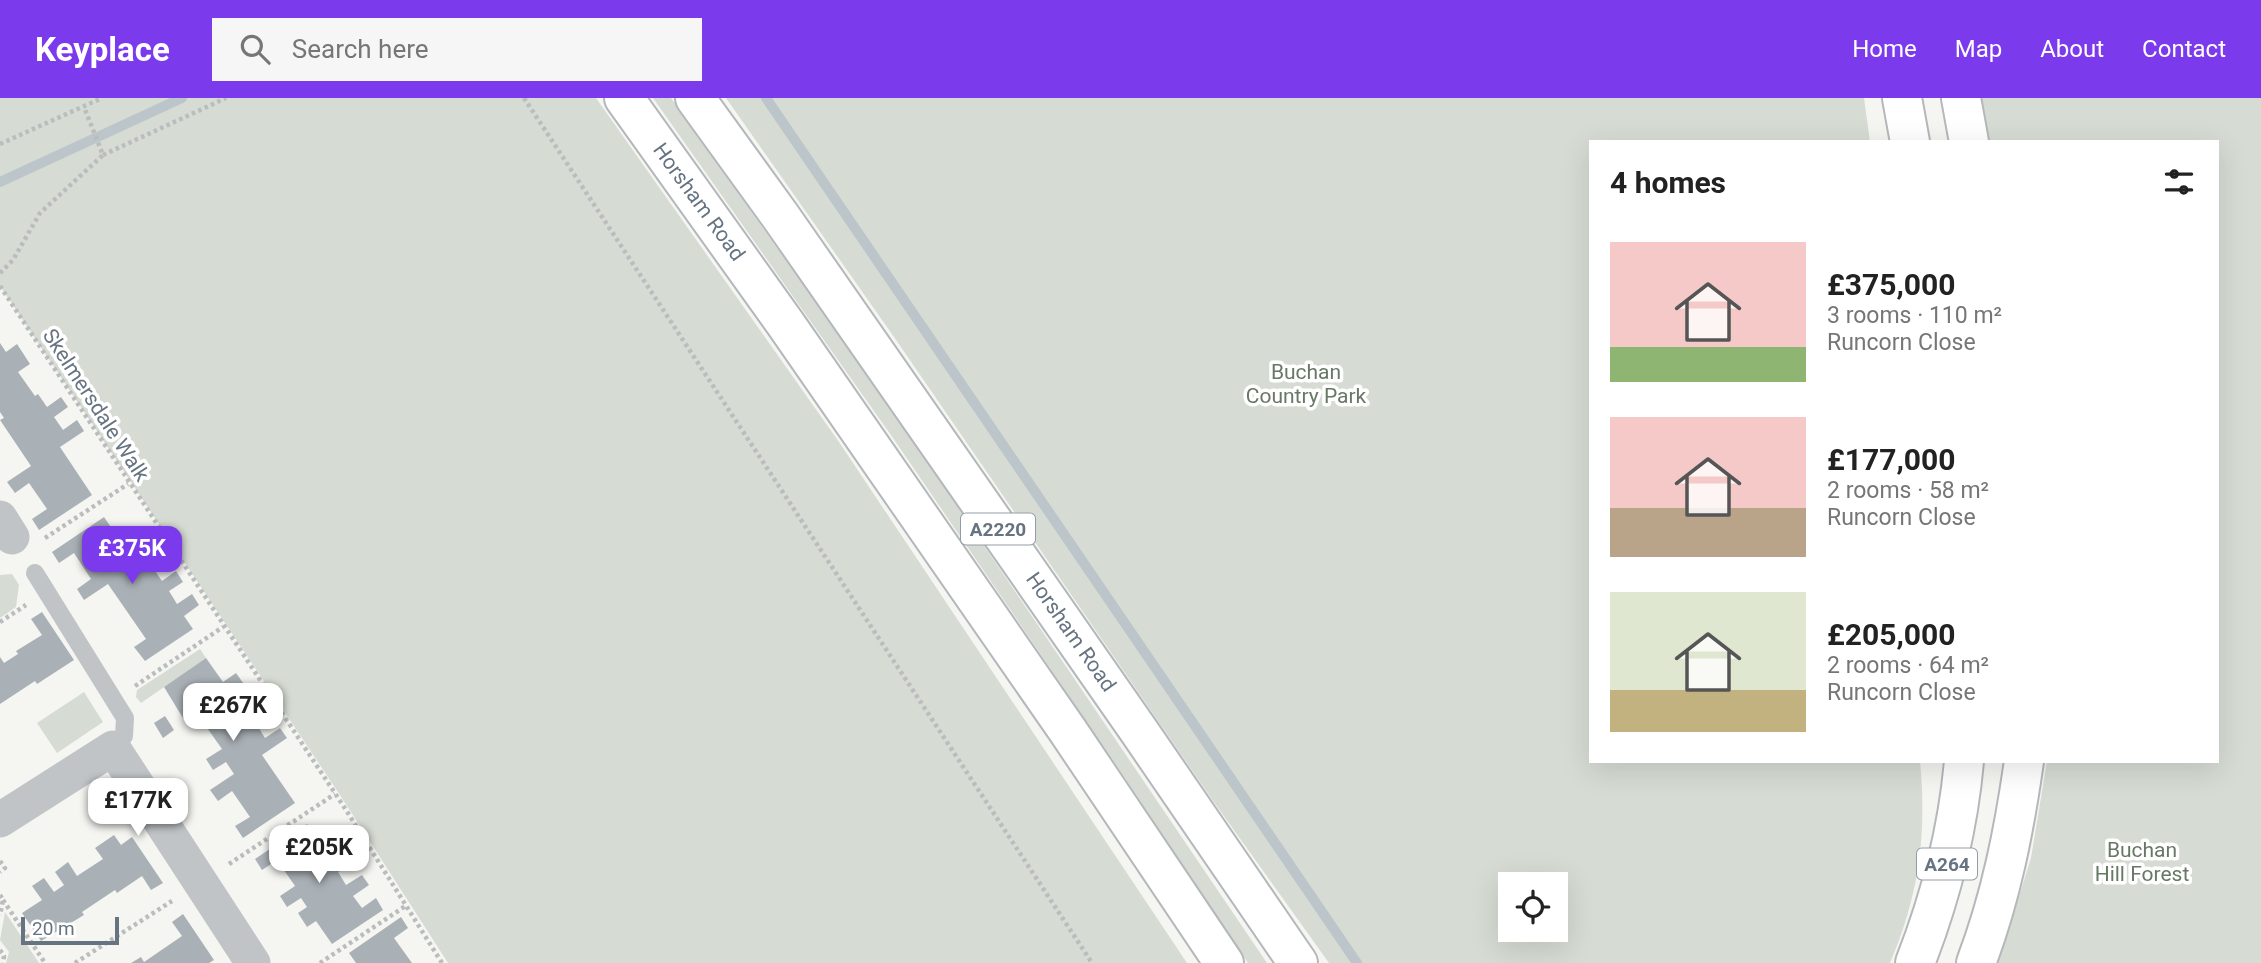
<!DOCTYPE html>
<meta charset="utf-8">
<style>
body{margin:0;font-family:Roboto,sans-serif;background:#f6f6f6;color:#222;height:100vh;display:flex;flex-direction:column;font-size:26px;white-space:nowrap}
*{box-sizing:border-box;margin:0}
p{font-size:23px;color:#767676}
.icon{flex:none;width:38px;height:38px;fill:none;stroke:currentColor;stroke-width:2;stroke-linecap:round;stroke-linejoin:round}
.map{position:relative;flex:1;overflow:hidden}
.details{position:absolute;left:1589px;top:42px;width:630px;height:623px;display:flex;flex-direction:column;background:#fff;border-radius:0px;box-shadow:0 7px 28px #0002}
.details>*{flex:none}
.buttons{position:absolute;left:1498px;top:774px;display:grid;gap:14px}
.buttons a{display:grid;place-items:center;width:70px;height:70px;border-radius:0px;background:#fff;box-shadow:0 7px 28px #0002;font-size:35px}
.scale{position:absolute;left:21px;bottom:18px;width:98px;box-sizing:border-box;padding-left:7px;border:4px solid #667381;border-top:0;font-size:19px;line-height:24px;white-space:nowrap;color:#667381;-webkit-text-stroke:5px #fff;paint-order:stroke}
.price{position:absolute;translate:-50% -60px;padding:0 16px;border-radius:14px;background:#fff;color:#222;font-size:23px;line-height:46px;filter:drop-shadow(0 2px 4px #0008)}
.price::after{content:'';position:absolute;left:50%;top:42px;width:21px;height:16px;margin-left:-10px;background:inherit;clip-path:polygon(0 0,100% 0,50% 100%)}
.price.active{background:#7c3aed;color:#fff}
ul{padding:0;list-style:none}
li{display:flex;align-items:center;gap:21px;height:175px;padding:0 21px}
li span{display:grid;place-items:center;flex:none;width:196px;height:140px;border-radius:0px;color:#555}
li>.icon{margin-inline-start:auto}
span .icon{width:84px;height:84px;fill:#fffc;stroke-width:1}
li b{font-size:30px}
h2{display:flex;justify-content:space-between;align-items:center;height:84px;padding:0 21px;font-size:30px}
header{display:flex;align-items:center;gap:42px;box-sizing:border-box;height:98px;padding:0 35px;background:#7c3aed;color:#fff}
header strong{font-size:33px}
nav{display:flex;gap:38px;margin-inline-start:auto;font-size:24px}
.search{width:490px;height:63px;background:#f6f6f6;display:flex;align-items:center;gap:18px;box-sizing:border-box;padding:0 24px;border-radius:0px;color:#767676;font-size:26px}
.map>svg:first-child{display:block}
.green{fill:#d6dcd3;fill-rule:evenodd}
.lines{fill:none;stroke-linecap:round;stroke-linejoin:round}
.stream{stroke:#bcc5ca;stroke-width:10}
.building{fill:#aab1b6}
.primary-casing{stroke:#b4b7bb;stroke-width:42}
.highway-casing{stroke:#b5b8bb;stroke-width:42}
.path{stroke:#babcbe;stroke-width:4.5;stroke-dasharray:3.5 3.5;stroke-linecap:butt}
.lane{stroke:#c0c4c7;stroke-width:18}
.street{stroke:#c0c4c7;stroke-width:35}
.primary{stroke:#fff;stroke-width:38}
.highway{stroke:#fff;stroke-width:38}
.labels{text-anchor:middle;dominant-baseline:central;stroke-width:7;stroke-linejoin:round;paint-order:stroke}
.shield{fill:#fff;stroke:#949da7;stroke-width:2}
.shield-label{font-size:19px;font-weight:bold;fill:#667381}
.street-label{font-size:21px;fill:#667381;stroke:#fff}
.park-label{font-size:21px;fill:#677964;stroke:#fff}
</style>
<header>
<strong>Keyplace</strong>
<div class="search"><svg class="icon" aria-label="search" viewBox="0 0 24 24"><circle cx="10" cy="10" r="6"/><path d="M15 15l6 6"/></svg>Search here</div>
<nav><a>Home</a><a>Map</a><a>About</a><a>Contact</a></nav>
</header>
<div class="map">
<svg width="2261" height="865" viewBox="0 0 2261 865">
<rect width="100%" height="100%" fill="#f5f5f2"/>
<path class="green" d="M0,0H596L839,344L1187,865H448L340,697L0,188Z
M653,0H671L905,331L1267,865H1248L1121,674L893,340Z
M726,0H1864L1870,44H1591V663H1920C1927,737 1919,797 1890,865H1329L1211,700L894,239ZM1510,786H1556V831H1510Z
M1981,0H2261V865H1998L2031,760L2047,663H2217V44H1989Z
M12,476L19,487L16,509L0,520V477Z
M200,551L206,560L141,605L136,599L137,592Z
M84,594L103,624L57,655L37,625Z
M5,814L39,865H6L9,854L0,842Z"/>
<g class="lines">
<path class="stream" d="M766,0L1357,865
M0,84L182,0"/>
</g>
<path class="building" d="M0,245L6,254L17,246L30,266L18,274L35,298L38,296L47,309L61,299L68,309L54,319L63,332L77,322L84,333L60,349L92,397L39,432L32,421L47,411L29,385L15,395L7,384L31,368L0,322L4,320L0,314Z
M104,419L136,466L160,450L167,460L153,470L162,483L176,473L183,484L169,493L177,506L192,496L199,507L184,518L193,531L145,563L134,549L146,541L108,486L84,502L77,491L91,481L74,455L59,465L52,454Z
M42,514L74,562L37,586L35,583L0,606V559L4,565L18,556L16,553L42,537L31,521Z
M206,560L223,584L236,575L251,596L236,607L252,630L257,627L265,640L280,630L287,640L262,657L295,705L243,740L235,728L250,719L232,693L218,703L210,692L234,676L226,664L213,672L206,661L222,651L198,617L186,625L164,589Z
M165,618L174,632L163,640L154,625Z
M307,726L340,773L338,774L346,787L362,777L369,787L353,798L362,810L376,800L383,812L332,846L316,823L307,829L298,815L307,809L301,800L287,809L280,798L295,788L277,762L262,772L255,761Z
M114,737L121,747L132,739L163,785L151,792L142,778L117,795L115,792L82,814L84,817L41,843L22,815L42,802L32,788L44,780L54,794L64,787L55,774L68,764L77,778L103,761L95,750Z
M183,816L214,862L209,865H131L141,859L144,864L182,838L172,824Z
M401,819L408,830L394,840L412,865H356L349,855Z"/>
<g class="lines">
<g class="primary-casing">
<path id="primary" d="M624,0L785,225L1068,633L1224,865
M695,0L781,119L1139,633L1298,865"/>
</g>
<g class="highway-casing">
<path id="highway" d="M1902,0L1910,44
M1961,0L1969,44
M1915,865C1940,801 1958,732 1964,663
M1976,865C2001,799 2014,733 2024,663"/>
</g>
<path class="path" d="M524,0L1092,865
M0,46L102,0
M103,57L226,0
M0,175L13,162L40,115L103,57L84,9
M0,188L348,715L442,865
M45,440L128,386
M0,524L26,507
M135,588L223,529
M0,763L5,770L0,774
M229,766L335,696
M0,797L3,802L0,817
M3,802L45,865
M0,852L4,858L3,865
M75,865L172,803
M320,865L407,807"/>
<path class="lane" d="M35,475L125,620L124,638L113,650"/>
<path class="street" d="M0,420L12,439
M0,722L113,650L253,865"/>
<use href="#primary" class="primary"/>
<use href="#highway" class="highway"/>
</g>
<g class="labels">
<g class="shield">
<rect x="961" y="415.5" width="74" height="31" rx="5"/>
<rect x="1917" y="750.5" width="60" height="31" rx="5"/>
</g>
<g class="shield-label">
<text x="998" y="431">A2220</text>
<text x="1947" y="766">A264</text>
</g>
<g class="street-label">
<text transform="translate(699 104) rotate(54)">Horsham Road</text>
<text transform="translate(96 307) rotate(57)">Skelmersdale Walk</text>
<text transform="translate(1071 534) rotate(55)">Horsham Road</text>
</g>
<g class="park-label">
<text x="1306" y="274">Buchan<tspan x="1306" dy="24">Country Park</tspan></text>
<text x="2142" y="752">Buchan<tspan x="2142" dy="24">Hill Forest</tspan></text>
</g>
</g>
</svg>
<div class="buttons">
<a><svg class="icon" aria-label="locate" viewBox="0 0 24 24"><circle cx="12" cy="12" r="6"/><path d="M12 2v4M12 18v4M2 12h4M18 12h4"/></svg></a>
</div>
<div class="scale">20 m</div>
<b class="price active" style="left:132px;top:488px">£375K</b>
<b class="price" style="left:233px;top:645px">£267K</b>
<b class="price" style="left:138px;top:740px">£177K</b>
<b class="price" style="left:319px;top:787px">£205K</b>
<section class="details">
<h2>4 homes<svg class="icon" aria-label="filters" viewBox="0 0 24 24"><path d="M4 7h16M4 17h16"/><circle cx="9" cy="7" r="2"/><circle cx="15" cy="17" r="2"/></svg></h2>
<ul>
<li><span style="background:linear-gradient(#f6c9c9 75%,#8fb573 0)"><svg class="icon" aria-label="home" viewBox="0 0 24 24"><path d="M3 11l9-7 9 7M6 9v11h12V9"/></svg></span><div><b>£375,000</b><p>3 rooms · 110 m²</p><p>Runcorn Close</p></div></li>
<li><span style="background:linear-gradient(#f6c9c9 65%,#b9a48a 0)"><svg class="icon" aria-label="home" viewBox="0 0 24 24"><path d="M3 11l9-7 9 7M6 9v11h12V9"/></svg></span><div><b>£177,000</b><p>2 rooms · 58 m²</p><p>Runcorn Close</p></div></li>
<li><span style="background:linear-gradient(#dfe7d0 70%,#c2b280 0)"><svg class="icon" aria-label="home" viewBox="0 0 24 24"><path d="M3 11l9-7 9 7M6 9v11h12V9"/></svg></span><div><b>£205,000</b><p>2 rooms · 64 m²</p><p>Runcorn Close</p></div></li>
</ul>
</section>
</div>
